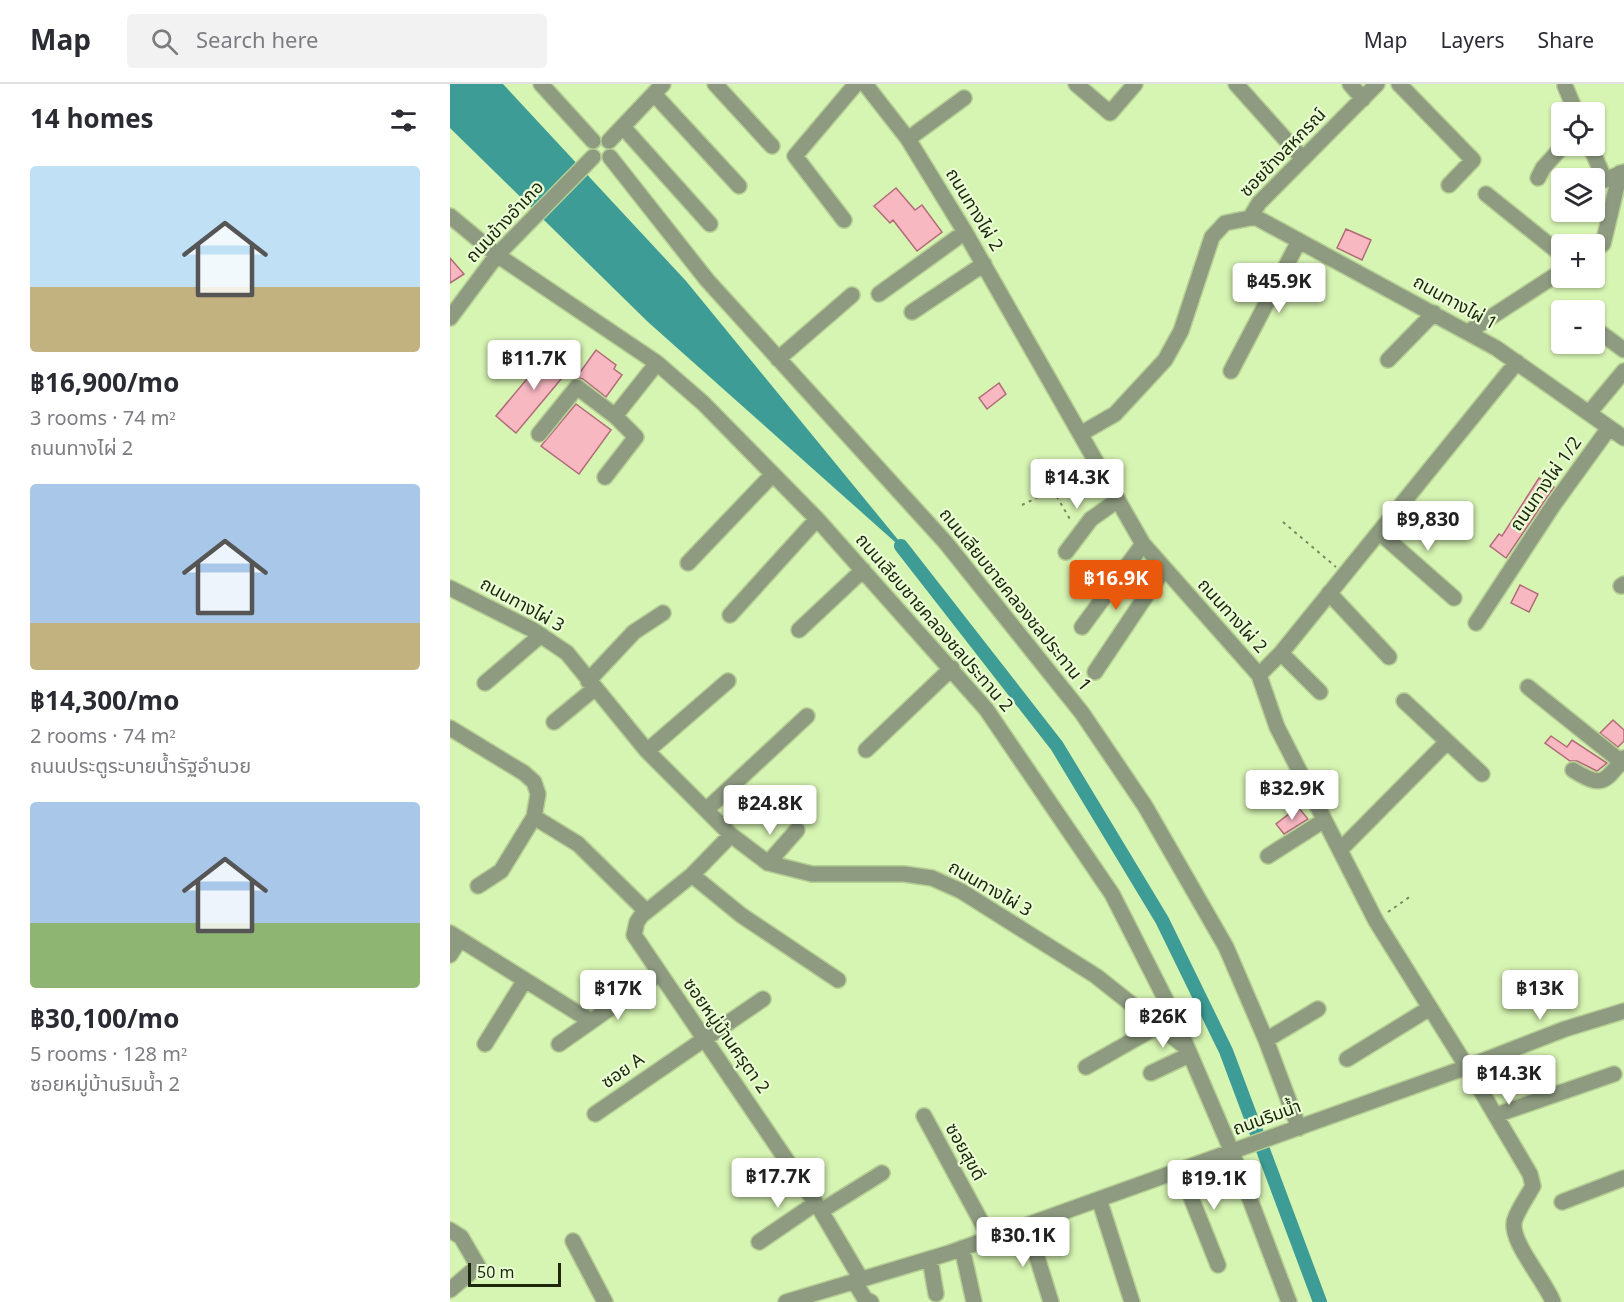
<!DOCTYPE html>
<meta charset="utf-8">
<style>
body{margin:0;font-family:Georgia,"Noto Sans Thai",serif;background:#f2f2f3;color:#2b2b33;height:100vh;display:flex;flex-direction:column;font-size:22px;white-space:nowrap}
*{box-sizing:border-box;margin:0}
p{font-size:20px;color:#7c7c81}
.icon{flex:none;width:33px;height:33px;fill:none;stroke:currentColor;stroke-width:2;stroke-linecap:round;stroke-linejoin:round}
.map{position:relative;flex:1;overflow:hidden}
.details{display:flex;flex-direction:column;background:#fff;width:450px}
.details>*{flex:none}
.tools{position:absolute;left:1101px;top:18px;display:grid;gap:12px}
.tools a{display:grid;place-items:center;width:54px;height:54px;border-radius:6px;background:#fff;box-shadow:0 2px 4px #0004;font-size:30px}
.scale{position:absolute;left:18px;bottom:15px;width:93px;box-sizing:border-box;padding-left:6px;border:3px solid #1c270d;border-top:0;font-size:16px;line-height:21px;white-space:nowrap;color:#1c270d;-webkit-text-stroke:4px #eafdd5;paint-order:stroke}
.price{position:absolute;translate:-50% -51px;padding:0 14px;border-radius:6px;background:#fff;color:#222;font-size:20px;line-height:39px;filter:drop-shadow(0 2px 3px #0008)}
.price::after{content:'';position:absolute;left:50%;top:36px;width:18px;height:14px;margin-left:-9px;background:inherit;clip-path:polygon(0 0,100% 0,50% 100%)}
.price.current{background:#ea580c;color:#fff}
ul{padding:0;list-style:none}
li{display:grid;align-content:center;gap:12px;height:318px;padding:0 30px}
li span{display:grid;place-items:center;height:186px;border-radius:6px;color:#555}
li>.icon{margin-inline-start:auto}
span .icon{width:108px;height:108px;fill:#fffc;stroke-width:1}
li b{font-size:26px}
h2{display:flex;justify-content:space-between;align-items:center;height:72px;padding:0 30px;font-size:26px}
header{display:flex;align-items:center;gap:36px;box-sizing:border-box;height:84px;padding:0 30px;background:#fff;border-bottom:2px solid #e1e1e2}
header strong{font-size:28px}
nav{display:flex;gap:33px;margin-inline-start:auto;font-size:21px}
.search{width:420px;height:54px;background:#f2f2f3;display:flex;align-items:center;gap:15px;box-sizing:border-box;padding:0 21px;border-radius:6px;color:#7c7c81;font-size:22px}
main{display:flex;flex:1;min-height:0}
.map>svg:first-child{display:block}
.water{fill:#3d9c95}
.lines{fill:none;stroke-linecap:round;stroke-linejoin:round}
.canal{stroke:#3d9c95;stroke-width:14}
.building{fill:#f7b8c2;stroke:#b26b78;stroke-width:1.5}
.minor-casing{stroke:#b5cf94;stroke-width:18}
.path{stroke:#768a5d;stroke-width:2;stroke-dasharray:3 4.5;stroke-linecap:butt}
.minor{stroke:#8e9b80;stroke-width:15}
.labels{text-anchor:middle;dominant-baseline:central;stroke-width:4.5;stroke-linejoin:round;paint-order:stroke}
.street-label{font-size:18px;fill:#1c270d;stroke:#eafdd5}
</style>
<header>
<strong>Map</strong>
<div class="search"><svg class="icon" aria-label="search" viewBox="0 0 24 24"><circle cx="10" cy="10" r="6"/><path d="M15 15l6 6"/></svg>Search here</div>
<nav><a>Map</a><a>Layers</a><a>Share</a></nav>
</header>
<main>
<section class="details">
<h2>14 homes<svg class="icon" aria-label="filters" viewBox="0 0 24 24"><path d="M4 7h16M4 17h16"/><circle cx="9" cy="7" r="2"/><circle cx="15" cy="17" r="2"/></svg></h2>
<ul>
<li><span style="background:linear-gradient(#bfe0f5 65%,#c2b280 0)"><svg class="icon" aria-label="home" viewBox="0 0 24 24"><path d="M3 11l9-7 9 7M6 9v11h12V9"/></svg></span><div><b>฿16,900/mo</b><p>3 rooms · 74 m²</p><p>ถนนทางไผ่ 2</p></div></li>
<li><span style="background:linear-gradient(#a9c7e8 75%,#c2b280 0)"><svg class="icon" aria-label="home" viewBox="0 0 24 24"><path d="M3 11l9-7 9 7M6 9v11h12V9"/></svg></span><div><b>฿14,300/mo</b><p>2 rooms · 74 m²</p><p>ถนนประตูระบายน้ำรัฐอำนวย</p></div></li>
<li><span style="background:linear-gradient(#a9c7e8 65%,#8fb573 0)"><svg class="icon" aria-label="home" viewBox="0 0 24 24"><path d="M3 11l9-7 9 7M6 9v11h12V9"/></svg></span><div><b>฿30,100/mo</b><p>5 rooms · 128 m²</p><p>ซอยหมู่บ้านริมน้ำ 2</p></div></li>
</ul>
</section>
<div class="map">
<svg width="1174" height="1218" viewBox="0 0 1174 1218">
<rect width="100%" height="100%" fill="#d6f4b2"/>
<path class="water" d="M0,0H53L236,197L463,474L198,238L0,44Z"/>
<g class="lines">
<path class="canal" d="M451,462L607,662L712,836L776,967L870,1218"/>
</g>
<path class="building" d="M446,104L465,126L472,121L492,148L467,167L443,136L440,139L424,122Z
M896,145L921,156L912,176L887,164Z
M0,174L14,190L0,199Z
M102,265L122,282L66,349L46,332Z
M146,266L166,281L164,285L172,291L156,313L133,295L126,294Z
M549,299L556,310L537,325L529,314Z
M126,320L161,346L129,390L91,362Z
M1089,394L1104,403L1056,474L1040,462L1049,450L1052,452Z
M1070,501L1088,510L1079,528L1061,519Z
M1163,636L1174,646V657L1168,663L1150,649Z
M1101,652L1117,663L1122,656L1157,679L1147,687L1127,677H1120L1095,659Z
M848,723L858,735L834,750L826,740Z"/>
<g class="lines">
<g class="minor-casing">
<path id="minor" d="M91,0L143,57
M265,0L322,62
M415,0L458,55L515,148L693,460L809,591L827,643L926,837L1017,983L1080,1090L1083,1102C1077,1113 1069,1124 1065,1135C1057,1155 1095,1196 1103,1218
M626,0L660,29L685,0
M786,0L853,75
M900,0L913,15
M927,0L809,119L800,134H807L1046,264L1174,354
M949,0L1023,76L999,101
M1115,2L1126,28
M204,10L289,102
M173,43L260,140
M458,55L514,14
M159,57L213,0
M1140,62L1155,96L1174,88
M160,73L257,196L496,459L632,629L695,722L776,863L816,956L849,1044
M1088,94L1093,84L1113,62
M1036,110L1112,171
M0,132L47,171L207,279L253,319L367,435L536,625L662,810L721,926L782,1068L839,1218
M394,136L345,72L406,0
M1144,166L1153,160L1170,89
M429,210L515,148
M462,228L534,180
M0,234L47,171L143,73
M1144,244L1174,266
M1018,248L1112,187
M328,275L402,211
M938,276L984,229
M781,287L849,157
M1139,329L1174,287
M165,332L207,279
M632,349L665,330L715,276L731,247L762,153L775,139L800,134
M89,350L127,303L165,332L186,353L155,393
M929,448L1004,514
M616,468L641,435L668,416
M238,479L323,390
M1171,502L1174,500
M0,504L83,546L117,569L197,667L281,751L318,779L362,790H454L482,794L511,807L646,892L733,961
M879,509L939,573
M280,531L367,435
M1026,539L1104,420L1159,344
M632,543L693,460
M349,546L413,486
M831,569L870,608
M645,588L714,485
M809,591L831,569L1067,278
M138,597L184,548L213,529
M35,599L91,551
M1078,603L1174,680
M954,617L1032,690
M104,638L144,605
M0,644L74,689L84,698L88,710L84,733L51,787L28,802
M416,666L502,584
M197,667L278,597
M1123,686C1152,704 1154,699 1174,674
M256,726L357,632
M84,733L128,760L196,827
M281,751L242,791L191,832L187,838L184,851L371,1127L411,1195
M890,766L996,659
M818,772L873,737
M318,779L347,746
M242,791L291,831L388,896
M0,849L139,936
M0,871L10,855
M816,956L868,925
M35,960L75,896
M109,960L209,890
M897,975L980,924
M636,983L710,941
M701,989L739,971
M145,1030L313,915
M1046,1031L1164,990
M474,1032L540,1154
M730,1086L768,1181
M649,1115L682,1218
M1112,1118L1174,1094
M371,1127L432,1089
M577,1141L601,1218
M0,1146L11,1153L28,1182L0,1206
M123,1157L155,1218
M309,1158L366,1119
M512,1164L524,1218
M480,1175L486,1210
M404,1197L415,1215L421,1218
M336,1218L499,1169L1017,983L1115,945L1174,927"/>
</g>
<path class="path" d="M603,406L621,437
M572,421L603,406L634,383
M833,438L886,483
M938,828L961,812"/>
<use href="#minor" class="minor"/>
</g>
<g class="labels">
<g class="street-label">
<text transform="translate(833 69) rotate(-46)">ซอยข้างสหกรณ์</text>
<text transform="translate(524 126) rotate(59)">ถนนทางไผ่ 2</text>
<text transform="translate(55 138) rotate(-47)">ถนนข้างอำเภอ</text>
<text transform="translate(1005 219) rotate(29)">ถนนทางไผ่ 1</text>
<text transform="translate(1096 400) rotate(-55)">ถนนทางไผ่ 1/2</text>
<text transform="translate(565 516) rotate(51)">ถนนเลียบชายคลองชลประทาน 1</text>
<text transform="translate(72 521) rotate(29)">ถนนทางไผ่ 3</text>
<text transform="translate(782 532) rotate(48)">ถนนทางไผ่ 2</text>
<text transform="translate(484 539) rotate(49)">ถนนเลียบชายคลองชลประทาน 2</text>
<text transform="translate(540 805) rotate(30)">ถนนทางไผ่ 3</text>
<text transform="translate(276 952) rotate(55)">ซอยหมู่บ้านศรุตา 2</text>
<text transform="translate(173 987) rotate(-35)">ซอย A</text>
<text transform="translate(817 1034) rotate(-20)">ถนนริมน้ำ</text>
<text transform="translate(515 1068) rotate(61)">ซอยสุขดี</text>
</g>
</g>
</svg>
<div class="tools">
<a><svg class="icon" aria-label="locate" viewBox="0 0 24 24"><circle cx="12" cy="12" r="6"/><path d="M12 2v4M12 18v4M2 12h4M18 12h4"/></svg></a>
<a><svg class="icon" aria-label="layers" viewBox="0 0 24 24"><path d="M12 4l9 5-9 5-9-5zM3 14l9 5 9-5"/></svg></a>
<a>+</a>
<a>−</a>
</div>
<div class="scale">50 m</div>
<b class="price" style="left:829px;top:230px">฿45.9K</b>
<b class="price" style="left:84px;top:307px">฿11.7K</b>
<b class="price" style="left:627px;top:426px">฿14.3K</b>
<b class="price" style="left:978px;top:468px">฿9,830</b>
<b class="price current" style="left:666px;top:527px">฿16.9K</b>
<b class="price" style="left:842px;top:737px">฿32.9K</b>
<b class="price" style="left:320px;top:752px">฿24.8K</b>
<b class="price" style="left:168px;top:937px">฿17K</b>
<b class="price" style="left:1090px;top:937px">฿13K</b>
<b class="price" style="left:713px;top:965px">฿26K</b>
<b class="price" style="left:1059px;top:1022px">฿14.3K</b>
<b class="price" style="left:328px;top:1125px">฿17.7K</b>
<b class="price" style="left:764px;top:1127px">฿19.1K</b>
<b class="price" style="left:573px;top:1184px">฿30.1K</b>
</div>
</main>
